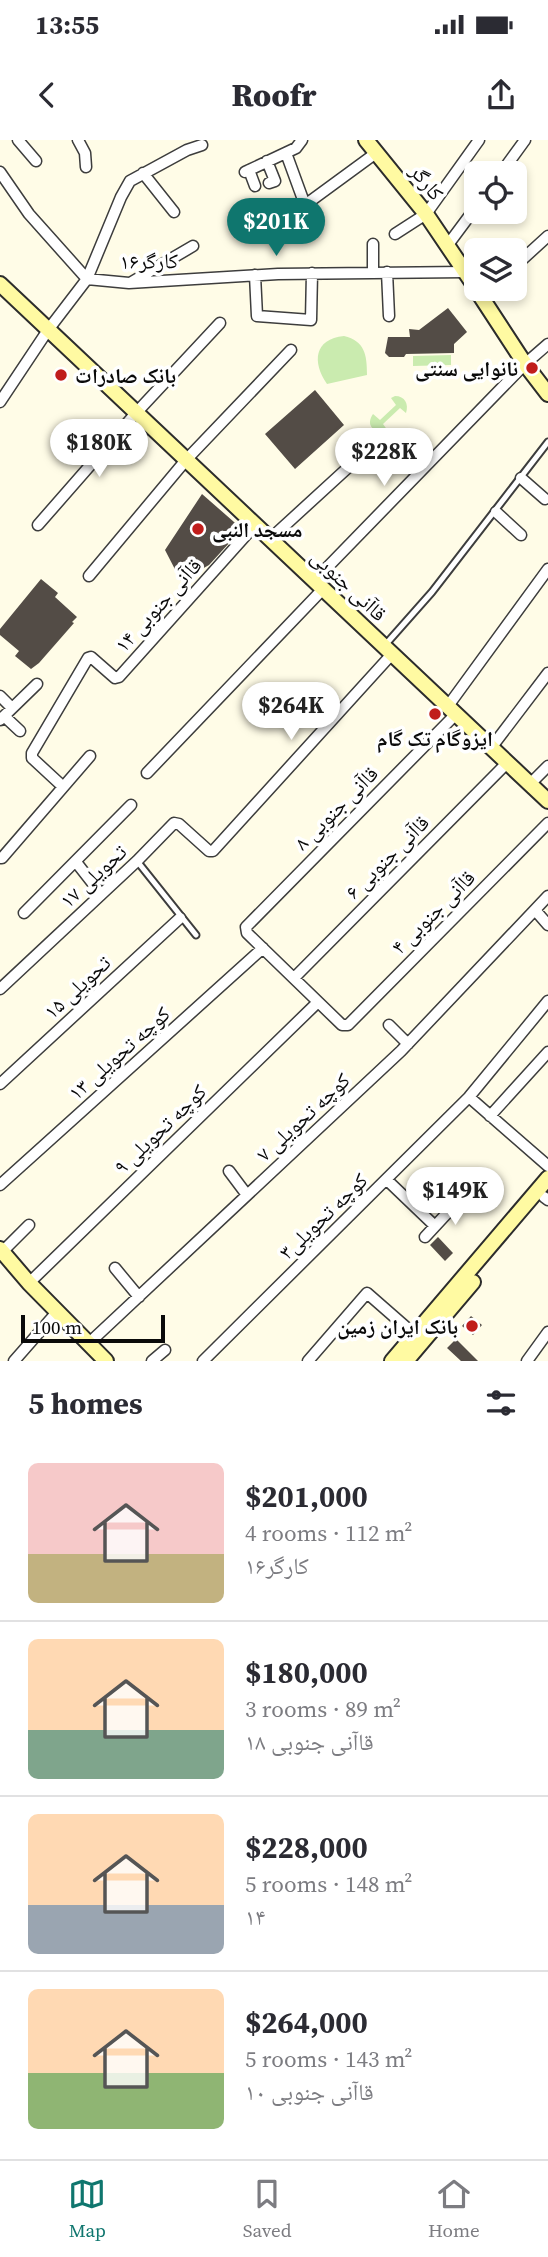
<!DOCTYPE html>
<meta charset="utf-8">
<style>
body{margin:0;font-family:"Source Serif 4","Noto Naskh Arabic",serif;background:#f7f7f7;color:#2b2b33;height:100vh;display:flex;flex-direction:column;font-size:26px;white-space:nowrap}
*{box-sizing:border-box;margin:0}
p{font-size:23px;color:#7c7c81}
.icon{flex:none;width:38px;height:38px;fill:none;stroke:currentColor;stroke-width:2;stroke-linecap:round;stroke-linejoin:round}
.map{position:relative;height:1221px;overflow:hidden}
.side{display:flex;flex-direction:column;background:#fff;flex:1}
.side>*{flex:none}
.controls{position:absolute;left:464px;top:21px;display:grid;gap:14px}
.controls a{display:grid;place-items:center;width:63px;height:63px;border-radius:10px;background:#fff;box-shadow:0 4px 10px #0003;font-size:35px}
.scale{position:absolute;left:21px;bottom:18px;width:144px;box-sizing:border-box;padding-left:7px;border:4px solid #0a0a0a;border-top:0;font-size:19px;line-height:24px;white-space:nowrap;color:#0a0a0a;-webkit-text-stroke:5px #fff;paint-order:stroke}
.price{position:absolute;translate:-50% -60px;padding:0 16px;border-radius:24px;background:#fff;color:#222;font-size:23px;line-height:46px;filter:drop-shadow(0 2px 4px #0008)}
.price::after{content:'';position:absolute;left:50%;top:42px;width:21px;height:16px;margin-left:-10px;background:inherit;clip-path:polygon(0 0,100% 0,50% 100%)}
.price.selected{background:#0f766e;color:#fff}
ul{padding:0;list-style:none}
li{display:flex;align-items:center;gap:21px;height:175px;padding:0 28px}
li+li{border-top:2px solid #e1e1e2}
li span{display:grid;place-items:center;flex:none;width:196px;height:140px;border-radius:10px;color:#555}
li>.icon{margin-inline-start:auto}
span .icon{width:84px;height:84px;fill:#fffc;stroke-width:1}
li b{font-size:30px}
h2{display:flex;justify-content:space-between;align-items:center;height:84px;padding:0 28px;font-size:30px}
.status{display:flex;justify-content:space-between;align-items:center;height:49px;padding:0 35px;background:#fff;direction:ltr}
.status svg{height:19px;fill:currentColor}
header{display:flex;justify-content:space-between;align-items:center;height:91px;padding:0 28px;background:#fff;font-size:32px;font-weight:800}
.tab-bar{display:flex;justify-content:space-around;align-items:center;height:98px;border-top:2px solid #e1e1e2;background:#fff;font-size:19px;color:#7c7c81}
.tab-bar a{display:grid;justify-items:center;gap:4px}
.tab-bar .selected{color:#0f766e}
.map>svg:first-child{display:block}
.green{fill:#caebaf}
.building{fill:#534c46}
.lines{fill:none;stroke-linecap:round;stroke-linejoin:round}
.lane-casing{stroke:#3d3d3d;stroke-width:9}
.street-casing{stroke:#3d3d3d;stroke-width:13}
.secondary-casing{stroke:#2c2c2c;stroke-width:18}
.lane{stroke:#fff;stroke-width:5}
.street{stroke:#fff;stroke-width:10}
.secondary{stroke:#fffaa2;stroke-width:14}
.poi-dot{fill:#c01d1b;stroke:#fff;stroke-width:2.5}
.labels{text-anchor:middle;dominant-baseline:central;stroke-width:7;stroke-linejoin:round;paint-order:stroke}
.street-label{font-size:21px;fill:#0a0a0a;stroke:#fff}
.poi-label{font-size:21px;font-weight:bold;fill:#0a0a0a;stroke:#fff;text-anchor:end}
</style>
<div class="status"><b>13:55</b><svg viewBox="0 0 49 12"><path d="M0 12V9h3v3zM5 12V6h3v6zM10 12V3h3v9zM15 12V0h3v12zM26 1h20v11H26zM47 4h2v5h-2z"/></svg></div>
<header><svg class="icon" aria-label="back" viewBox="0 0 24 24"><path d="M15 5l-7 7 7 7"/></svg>Roofr<svg class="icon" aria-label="share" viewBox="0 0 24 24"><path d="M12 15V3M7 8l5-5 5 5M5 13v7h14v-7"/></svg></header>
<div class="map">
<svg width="548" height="1221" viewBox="0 0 548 1221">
<rect width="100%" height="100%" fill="#fffce7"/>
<path class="green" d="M344,196C365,201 367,215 367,235L327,244C312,222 314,199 344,196Z
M451,215V225L413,226V216Z
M395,256C405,256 409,264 406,273L400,268L383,284L388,291C377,294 364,287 373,274L380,280L396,265L391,258Z"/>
<path class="building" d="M448,168L467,192L454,204V213L406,214L404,217H389L385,213L388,197H410L409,189L419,190Z
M315,250L344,285L295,329L265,294Z
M202,354L242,389L209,425L181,441L165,410Z
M41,439L58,453L55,457L77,477L72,482L74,483L39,523L31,529L15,516L19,511L0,495V489Z
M438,1097L453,1113L445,1121L430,1105Z
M471,1176L482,1185L473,1195L462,1186Z
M456,1199L478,1221H461L447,1208Z"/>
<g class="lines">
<g class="lane-casing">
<path id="lane" d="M386,504L432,452L548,302
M137,721L196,795"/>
</g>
<g class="street-casing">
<path id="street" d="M18,0L36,21
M78,0L85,13L86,27
M286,13L305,65
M267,21L275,41L269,43
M249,30L255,46
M0,32L29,74L87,139
M245,32L296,8L302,0
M143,33L174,72
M501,33L525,0
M279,80L305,65L376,13
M395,94L426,74L479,0
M447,106L476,67
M514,127L548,96
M387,132L389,176
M373,133V104
M255,135L257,176L311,180L312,133
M87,139L129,143L278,134L465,132
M130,143L193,106
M482,157L491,149
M0,262L48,190L87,139L121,57L130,41L187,10L202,5
M521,338L545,359
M496,372L521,395
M38,385L136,273L220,183
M270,399L353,323
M89,436L186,320L291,210
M314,441L525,224L548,204
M0,556L12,568
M448,566L548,429
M456,574L246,787L247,793L342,885H348L548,683
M4,576L20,591
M0,580L37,544
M491,608L548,533
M147,633L323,449
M59,643L32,618V613L88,518L91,517L115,538L119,537L255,385
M530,644L548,626
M0,718H2L90,616
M76,722L101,754
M535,770L548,785
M24,773L131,665
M294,838L507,623
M0,849L137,721L174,683L179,684L209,711H213L392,514
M389,885L408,904
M0,944L180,778
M469,957L548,1026
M490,976L548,912
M229,1031L247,1055
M387,1040L435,1086
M0,1045L263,808
M544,1057L548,1060
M425,1097L463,1056
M2,1112L29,1085
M115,1128L139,1157
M29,1143L318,862
M88,1204L401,911L548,756
M14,1221L57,1172
M152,1221L165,1210
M203,1221L469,957L548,861
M308,1221L367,1153L415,1195
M527,1221L548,1192"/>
</g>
<g class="secondary-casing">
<path id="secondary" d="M366,0L426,74L476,148
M0,144L548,661
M476,149L525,224L548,254
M0,1109L29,1143L106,1221
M392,1221L548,1038
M406,1221L473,1142"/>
</g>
<use href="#lane" class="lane"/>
<use href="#street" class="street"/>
<use href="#secondary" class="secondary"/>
</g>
<g class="poi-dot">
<circle cx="532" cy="228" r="7"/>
<circle cx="61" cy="235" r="7"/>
<circle cx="198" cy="389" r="7"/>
<circle cx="435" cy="574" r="7"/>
<circle cx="472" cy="1186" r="7"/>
</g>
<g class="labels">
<g class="street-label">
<text transform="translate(427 42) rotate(51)">کارگر</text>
<text transform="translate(149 121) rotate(-1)">کارگر۱۶</text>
<text transform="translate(349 445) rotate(43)">قاآنی جنوبی</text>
<text transform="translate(158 465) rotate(-48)">قاآنی جنوبی ۱۴</text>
<text transform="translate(336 668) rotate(-45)">قاآنی جنوبی ۸</text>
<text transform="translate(387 717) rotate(-45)">قاآنی جنوبی ۶</text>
<text transform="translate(93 736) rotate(-43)">تحویلی ۱۷</text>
<text transform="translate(433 772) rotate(-45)">قاآنی جنوبی ۴</text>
<text transform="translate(77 847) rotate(-43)">تحویلی ۱۵</text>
<text transform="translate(119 913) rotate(-42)">کوچه تحویلی ۱۳</text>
<text transform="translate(303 977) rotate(-43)">کوچه تحویلی ۷</text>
<text transform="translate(160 989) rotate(-44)">کوچه تحویلی ۹</text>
<text transform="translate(323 1076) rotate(-44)">کوچه تحویلی۳</text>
</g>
<g class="poi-label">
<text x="518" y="228">نانوایی سنتی</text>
<text x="75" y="235" text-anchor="start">بانک صادرات</text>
<text x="212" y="389" text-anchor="start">مسجد النبی</text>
<text x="435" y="598" text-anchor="middle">ایزوگام تک گام</text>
<text x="458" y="1186">بانک ایران زمین</text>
</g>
</g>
</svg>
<div class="controls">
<a><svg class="icon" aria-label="locate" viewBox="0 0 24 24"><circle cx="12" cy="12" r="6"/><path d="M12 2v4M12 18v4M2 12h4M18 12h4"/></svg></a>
<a><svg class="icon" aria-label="layers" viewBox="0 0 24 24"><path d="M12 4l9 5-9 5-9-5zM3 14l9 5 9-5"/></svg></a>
</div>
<div class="scale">100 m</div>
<b class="price selected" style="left:276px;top:118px">$201K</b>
<b class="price" style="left:99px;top:339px">$180K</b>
<b class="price" style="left:384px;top:348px">$228K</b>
<b class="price" style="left:291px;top:602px">$264K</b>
<b class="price" style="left:455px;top:1087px">$149K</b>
</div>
<section class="side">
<h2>5 homes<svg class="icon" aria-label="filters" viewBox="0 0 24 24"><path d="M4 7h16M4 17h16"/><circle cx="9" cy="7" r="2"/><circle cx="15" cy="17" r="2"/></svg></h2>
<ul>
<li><span style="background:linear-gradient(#f6c9c9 65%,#c2b280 0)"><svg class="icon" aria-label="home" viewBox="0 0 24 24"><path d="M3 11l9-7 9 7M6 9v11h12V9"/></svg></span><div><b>$201,000</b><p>4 rooms · 112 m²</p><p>کارگر۱۶</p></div></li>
<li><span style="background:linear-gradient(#ffd9b3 65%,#7fa58c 0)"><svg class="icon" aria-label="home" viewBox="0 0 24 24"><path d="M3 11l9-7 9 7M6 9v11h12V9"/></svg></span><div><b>$180,000</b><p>3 rooms · 89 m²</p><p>قاآنی جنوبی ۱۸</p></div></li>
<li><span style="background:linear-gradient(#ffd9b3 65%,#9aa5b1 0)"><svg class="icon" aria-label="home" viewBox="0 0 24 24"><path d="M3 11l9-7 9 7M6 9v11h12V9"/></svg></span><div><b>$228,000</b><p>5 rooms · 148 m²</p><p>۱۴</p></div></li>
<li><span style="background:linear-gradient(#ffd9b3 60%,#8fb573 0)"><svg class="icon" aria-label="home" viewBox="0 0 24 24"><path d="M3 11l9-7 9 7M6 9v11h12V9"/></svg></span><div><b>$264,000</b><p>5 rooms · 143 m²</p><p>قاآنی جنوبی ۱۰</p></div></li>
</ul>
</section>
<nav class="tab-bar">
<a class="selected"><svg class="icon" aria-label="map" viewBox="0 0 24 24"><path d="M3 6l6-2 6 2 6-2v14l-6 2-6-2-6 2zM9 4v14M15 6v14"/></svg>Map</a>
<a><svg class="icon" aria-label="saved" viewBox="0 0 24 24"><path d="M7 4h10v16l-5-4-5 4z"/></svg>Saved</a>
<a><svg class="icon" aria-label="home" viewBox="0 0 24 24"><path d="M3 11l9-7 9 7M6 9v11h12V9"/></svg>Home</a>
</nav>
